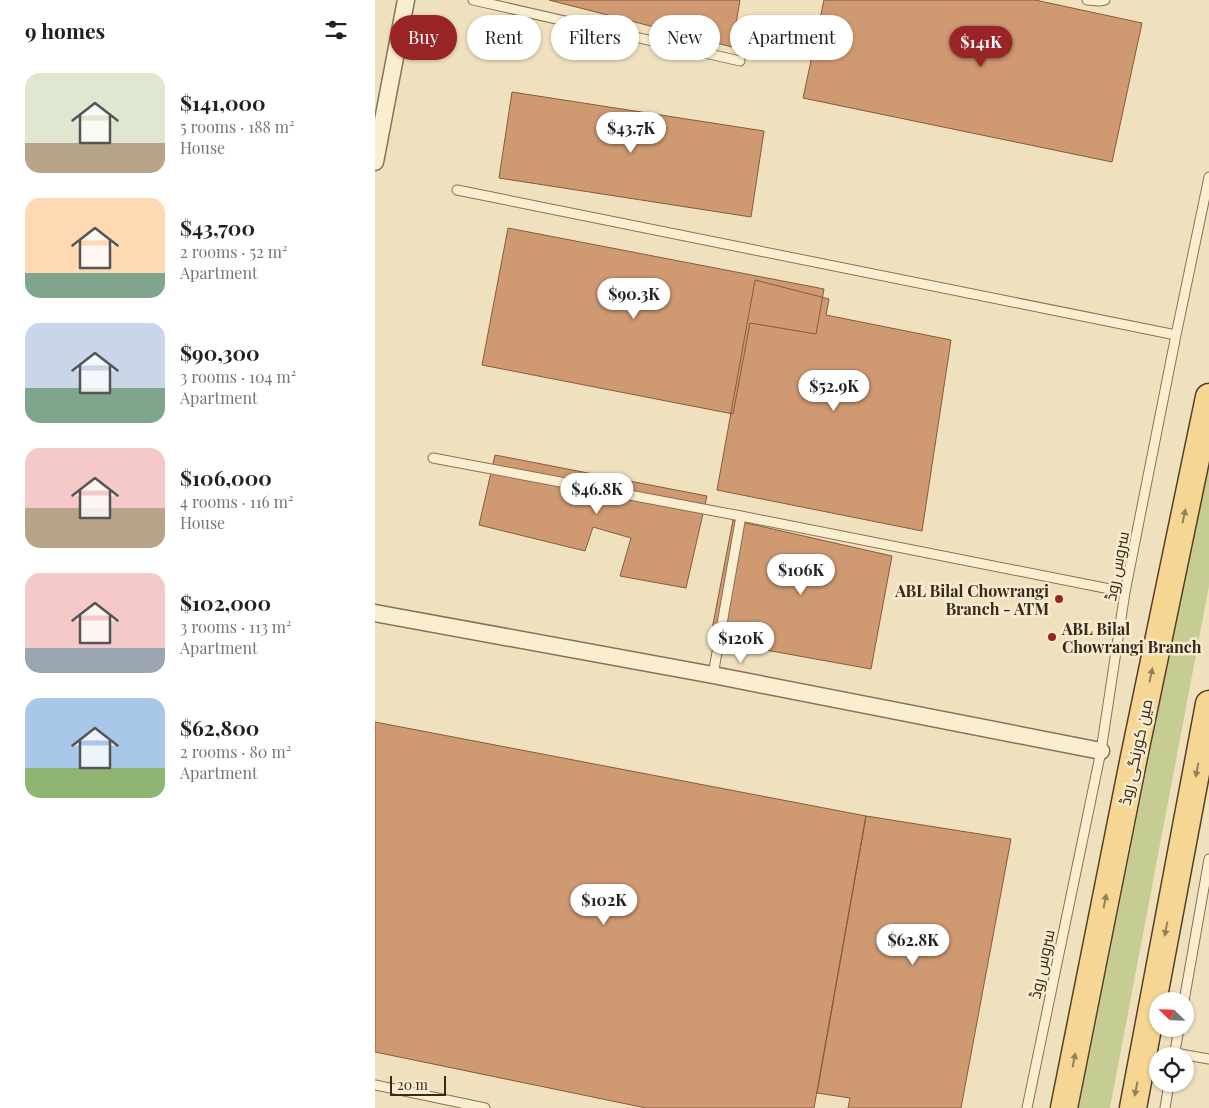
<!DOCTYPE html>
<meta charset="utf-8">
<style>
body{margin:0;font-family:"Playfair Display",Cairo,serif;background:#f2f2f2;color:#202124;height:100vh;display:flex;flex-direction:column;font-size:19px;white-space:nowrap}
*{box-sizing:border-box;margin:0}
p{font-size:16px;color:#757577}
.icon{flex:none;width:28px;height:28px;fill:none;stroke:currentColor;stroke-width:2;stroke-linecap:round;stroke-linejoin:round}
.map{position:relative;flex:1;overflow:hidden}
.side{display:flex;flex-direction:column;background:#fff;width:375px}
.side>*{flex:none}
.hud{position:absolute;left:15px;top:15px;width:475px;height:45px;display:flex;gap:10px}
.needle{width:32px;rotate:293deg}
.controls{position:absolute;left:774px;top:992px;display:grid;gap:10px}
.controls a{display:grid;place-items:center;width:45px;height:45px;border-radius:50%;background:#fff;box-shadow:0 1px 4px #0004;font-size:25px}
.scale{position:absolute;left:15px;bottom:12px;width:56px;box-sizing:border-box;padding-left:5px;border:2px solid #37291b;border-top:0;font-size:14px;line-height:18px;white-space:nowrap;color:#37291b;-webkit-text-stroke:4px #f7ebce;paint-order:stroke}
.price{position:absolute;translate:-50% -42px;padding:0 11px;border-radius:18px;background:#fff;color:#222;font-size:16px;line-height:32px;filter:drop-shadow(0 1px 2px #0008)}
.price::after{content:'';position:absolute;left:50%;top:30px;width:15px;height:11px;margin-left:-8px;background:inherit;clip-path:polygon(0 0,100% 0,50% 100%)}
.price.selected{background:#992425;color:#fff}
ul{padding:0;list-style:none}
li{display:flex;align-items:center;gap:15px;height:125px;padding:0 25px}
li span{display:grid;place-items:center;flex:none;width:140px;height:100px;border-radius:15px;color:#555}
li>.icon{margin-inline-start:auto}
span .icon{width:60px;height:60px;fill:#fffc;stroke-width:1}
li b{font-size:21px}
h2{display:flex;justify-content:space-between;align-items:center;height:60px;padding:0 25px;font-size:21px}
.chip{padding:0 18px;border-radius:22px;background:#fff;box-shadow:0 1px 4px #0004;font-size:18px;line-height:45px}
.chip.selected{background:#992425;color:#fff}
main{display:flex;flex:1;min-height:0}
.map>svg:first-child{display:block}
.green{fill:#c6cd92}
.building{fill:#cf9972;stroke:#885a3b}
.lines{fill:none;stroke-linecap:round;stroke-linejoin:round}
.service-casing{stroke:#887156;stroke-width:11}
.minor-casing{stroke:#887156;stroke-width:19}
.primary-casing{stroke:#553f2b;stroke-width:29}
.service{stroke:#faeed1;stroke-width:9}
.minor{stroke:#faeed1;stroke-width:16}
.primary{stroke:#f5d793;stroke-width:26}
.oneway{fill:#968057}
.poi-dot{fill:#992425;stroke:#f7ebce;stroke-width:2}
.labels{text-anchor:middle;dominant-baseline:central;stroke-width:5;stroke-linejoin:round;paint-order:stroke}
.street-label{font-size:16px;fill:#37291b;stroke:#f7ebce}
.poi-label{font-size:16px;font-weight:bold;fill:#37291b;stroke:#f7ebce;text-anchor:end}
</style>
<main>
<section class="side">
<h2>9 homes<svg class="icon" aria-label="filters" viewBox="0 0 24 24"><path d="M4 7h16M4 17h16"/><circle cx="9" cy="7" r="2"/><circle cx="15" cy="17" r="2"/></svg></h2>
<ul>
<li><span style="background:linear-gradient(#dfe7d0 70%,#b9a48a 0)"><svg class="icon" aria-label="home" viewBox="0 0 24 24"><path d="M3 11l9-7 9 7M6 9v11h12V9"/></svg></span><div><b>$141,000</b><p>5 rooms · 188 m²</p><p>House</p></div></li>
<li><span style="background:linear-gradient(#ffd9b3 75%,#7fa58c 0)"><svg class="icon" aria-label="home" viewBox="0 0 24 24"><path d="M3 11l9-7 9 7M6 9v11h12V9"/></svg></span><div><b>$43,700</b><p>2 rooms · 52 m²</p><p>Apartment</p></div></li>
<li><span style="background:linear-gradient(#c9d6e8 65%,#7fa58c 0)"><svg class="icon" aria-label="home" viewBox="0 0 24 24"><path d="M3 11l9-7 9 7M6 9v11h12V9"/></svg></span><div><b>$90,300</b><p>3 rooms · 104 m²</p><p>Apartment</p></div></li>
<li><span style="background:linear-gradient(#f6c9c9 60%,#b9a48a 0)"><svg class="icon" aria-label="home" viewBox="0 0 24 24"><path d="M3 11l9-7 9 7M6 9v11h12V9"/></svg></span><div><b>$106,000</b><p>4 rooms · 116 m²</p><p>House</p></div></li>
<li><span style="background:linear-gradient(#f6c9c9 75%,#9aa5b1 0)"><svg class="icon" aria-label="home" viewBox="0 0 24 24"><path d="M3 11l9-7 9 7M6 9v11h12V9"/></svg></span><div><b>$102,000</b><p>3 rooms · 113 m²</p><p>Apartment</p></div></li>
<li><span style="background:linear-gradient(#a9c7e8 70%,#8fb573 0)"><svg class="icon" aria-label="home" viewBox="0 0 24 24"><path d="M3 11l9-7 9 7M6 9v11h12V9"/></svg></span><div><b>$62,800</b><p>2 rooms · 80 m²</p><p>Apartment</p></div></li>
</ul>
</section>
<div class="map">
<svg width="834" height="1108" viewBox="0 0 834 1108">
<rect width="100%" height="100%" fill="#efe1be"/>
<path class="green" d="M834,449V586L735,1108H704L772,768Z"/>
<path class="building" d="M174,0H365L357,47Z
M449,0H660L767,23L737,162L428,98Z
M137,92L389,131L376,217L124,178Z
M133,228L449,289L441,334L375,323L358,414L107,365Z
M380,280L454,299L451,315L576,340L547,531L342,490Z
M120,455L332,496L311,588L245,576L256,538L218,527L210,551L104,525Z
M358,520L517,556L496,669L335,640Z
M0,722L491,816L439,1108H271L0,1052Z
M491,816L636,839L586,1108H473L475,1098L442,1093Z"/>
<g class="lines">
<g class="service-casing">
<path id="service" d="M98,0L365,61
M712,0L724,1L730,0
M82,190L801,335
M58,458L366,516
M338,675L366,516L750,592
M809,1001L834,859
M800,1053L834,1059
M799,1056L804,1029
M0,1085L110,1108
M652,1108L726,751L750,592L801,335L834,177
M790,1108L794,1084"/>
</g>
<g class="minor-casing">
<path id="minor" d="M0,162L31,0
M0,613L338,675L726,751"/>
</g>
<g class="primary-casing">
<path id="primary" d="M689,1108L759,757L834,397
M758,1108L834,704"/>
</g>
<use href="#service" class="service"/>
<use href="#minor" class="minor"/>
<use href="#primary" class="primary"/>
</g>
<defs><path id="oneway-solid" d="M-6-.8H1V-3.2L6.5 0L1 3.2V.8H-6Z" transform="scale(1.25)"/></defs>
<g class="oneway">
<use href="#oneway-solid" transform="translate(809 516) rotate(-78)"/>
<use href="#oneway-solid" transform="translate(776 675) rotate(-78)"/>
<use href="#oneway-solid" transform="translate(822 770) rotate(101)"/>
<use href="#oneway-solid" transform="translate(730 901) rotate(-79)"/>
<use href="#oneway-solid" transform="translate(791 929) rotate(101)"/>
<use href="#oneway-solid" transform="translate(699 1060) rotate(-79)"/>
<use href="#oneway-solid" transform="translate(761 1089) rotate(101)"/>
</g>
<g class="poi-dot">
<circle cx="684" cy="599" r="5"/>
<circle cx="677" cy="637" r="5"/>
</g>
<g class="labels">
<g class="street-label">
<text transform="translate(741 566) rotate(-79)">سروس روڈ</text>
<text transform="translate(760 752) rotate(-78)">مین کورنگی روڈ</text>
<text transform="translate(666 964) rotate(-78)">سروس روڈ</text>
</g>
<g class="poi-label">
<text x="674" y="590">ABL Bilal Chowrangi<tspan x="674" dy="18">Branch - ATM</tspan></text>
<text x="687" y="628" text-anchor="start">ABL Bilal<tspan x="687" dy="18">Chowrangi Branch</tspan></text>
</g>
</g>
</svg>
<div class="controls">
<a><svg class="needle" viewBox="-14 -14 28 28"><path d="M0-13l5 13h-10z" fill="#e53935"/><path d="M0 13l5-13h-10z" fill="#757577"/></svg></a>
<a><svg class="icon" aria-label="locate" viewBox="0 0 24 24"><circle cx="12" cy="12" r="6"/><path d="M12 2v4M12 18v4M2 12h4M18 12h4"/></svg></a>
</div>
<div class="scale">20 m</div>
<b class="price selected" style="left:606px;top:68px">$141K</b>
<b class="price" style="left:256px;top:154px">$43.7K</b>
<b class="price" style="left:259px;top:320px">$90.3K</b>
<b class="price" style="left:459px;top:412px">$52.9K</b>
<b class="price" style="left:222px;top:515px">$46.8K</b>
<b class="price" style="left:426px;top:596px">$106K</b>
<b class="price" style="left:366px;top:664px">$120K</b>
<b class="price" style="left:229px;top:926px">$102K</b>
<b class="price" style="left:538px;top:966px">$62.8K</b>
<div class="hud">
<a class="chip selected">Buy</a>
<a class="chip">Rent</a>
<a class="chip">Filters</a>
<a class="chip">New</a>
<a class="chip">Apartment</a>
</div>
</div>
</main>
